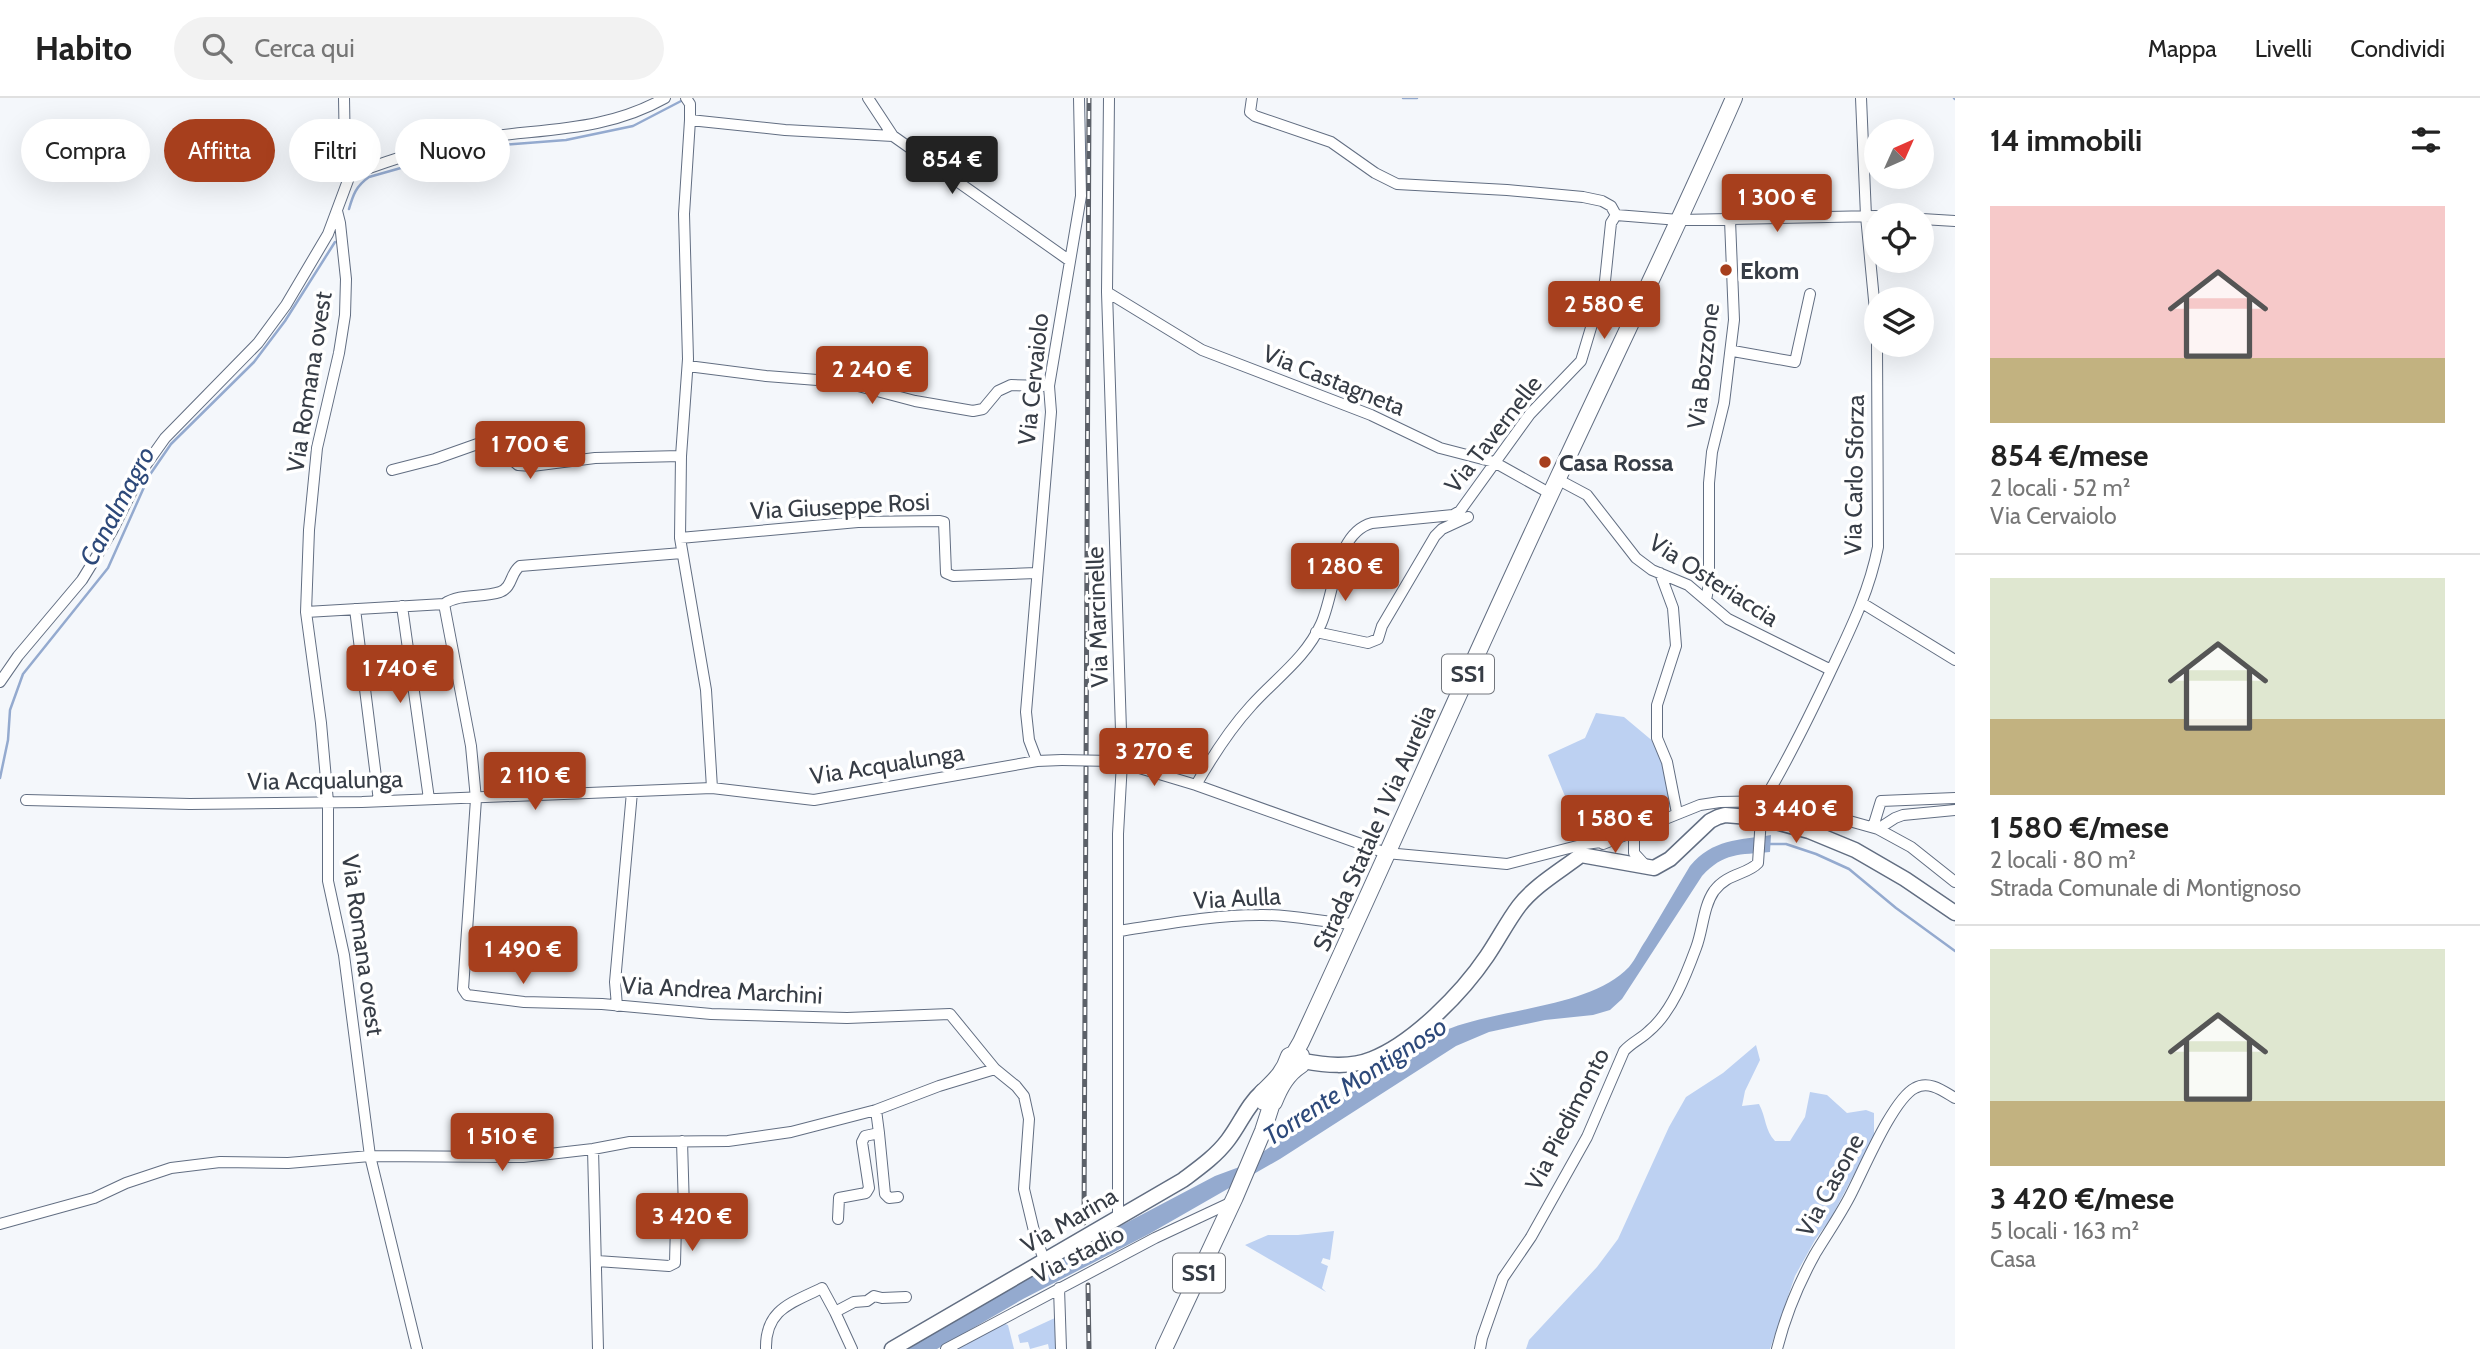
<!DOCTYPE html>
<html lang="it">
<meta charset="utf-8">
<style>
body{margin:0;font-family:Cabin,sans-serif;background:#f2f2f2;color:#222;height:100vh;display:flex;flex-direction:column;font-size:26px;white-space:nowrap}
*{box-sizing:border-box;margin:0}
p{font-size:23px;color:#767676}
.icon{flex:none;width:38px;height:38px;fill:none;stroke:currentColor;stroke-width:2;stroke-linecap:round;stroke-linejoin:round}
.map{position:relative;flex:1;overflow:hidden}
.panel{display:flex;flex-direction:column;background:#fff;width:525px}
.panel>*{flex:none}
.top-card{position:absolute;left:21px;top:21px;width:665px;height:63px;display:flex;gap:14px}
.needle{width:46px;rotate:45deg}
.controls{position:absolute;left:1864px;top:21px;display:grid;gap:14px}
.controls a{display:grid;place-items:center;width:70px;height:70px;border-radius:50%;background:#fff;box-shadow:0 7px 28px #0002;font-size:35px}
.price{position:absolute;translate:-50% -60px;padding:0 16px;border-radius:7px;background:#a73f1d;color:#fff;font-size:23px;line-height:46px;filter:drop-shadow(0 2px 4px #0008)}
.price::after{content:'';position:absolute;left:50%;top:42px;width:21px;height:16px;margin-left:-10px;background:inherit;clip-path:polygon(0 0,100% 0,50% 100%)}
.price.on{background:#222;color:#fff}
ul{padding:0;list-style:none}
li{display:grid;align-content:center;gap:14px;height:371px;padding:0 35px}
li+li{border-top:2px solid #e0e0e0}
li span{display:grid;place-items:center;height:217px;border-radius:0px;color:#555}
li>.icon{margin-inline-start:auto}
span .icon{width:126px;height:126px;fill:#fffc;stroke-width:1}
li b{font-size:30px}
h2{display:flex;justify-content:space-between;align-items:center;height:84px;padding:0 35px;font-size:30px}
.pill{padding:0 24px;border-radius:32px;background:#fff;box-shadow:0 7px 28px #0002;font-size:24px;line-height:63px}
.pill.on{background:#a73f1d;color:#fff}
header{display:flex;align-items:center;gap:42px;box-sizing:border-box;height:98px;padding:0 35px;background:#fff;border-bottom:2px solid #e0e0e0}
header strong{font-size:33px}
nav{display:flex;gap:38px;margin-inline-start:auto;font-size:24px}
.search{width:490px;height:63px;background:#f2f2f2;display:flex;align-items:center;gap:18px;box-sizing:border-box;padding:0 24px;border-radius:38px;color:#767676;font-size:26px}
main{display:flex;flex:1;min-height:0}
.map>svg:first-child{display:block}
.green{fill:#bdd1f2}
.water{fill:#94aacf}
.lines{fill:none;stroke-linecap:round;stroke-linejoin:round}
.stream{stroke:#94aacf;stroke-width:2.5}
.street-casing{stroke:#626e82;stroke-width:12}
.secondary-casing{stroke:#626e82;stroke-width:17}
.primary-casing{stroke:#626e82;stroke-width:18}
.street{stroke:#fff;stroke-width:10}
.secondary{stroke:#fff;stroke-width:14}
.primary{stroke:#fff;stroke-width:16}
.rail-casing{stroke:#5b6068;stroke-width:5}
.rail{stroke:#fff;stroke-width:2.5;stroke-dasharray:8;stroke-linecap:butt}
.street-bridge-casing{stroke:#626e82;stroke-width:12;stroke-linecap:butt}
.street-bridge{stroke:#fff;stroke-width:10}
.poi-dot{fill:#a73f1d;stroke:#fff;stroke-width:2.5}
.labels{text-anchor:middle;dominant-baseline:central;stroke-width:7;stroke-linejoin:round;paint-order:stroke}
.shield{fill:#fff;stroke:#73777e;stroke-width:2}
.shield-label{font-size:23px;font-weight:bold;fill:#373d46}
.poi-label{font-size:24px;font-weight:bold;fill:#373d46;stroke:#fff;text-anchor:start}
.street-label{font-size:24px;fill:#373d46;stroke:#fff}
.water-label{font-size:26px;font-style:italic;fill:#2d497a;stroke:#fff}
</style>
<header>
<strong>Habito</strong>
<div class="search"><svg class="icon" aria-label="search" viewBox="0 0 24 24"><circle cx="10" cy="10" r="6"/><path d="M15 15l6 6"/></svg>Cerca qui</div>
<nav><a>Mappa</a><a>Livelli</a><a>Condividi</a></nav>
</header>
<main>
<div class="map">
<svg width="1955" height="1251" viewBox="0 0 1955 1251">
<rect width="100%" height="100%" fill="#f4f7fb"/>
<path class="green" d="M1596,615L1624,619L1655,645L1667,670L1673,708L1583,742L1548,657L1585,640Z
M1756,947L1760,962L1745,993L1742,1008L1759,1006C1766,1019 1765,1033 1775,1043H1790L1805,1019L1810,994L1827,997L1847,1015L1866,1012L1874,1015V1038L1831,1120L1815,1142L1795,1178L1770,1251H1526L1529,1242L1597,1169L1618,1141L1669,1029L1686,999L1723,975Z
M1334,1133L1330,1162L1323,1160L1321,1165L1328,1168L1322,1190L1326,1194L1245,1147L1268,1137H1298Z
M1057,1219L1058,1251H1049L1048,1246L1030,1251L1028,1244L1020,1245L1018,1237Z
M1003,1225L1008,1227L1014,1251H956Z"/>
<path class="water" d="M1771,737L1770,754C1739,757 1724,754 1702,778L1622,901L1610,912L1593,917L1545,922L1489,934L1456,948L1280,1061L1149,1136L1023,1201L937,1251H905L1048,1166L1215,1078L1242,1068L1439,935C1492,910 1590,911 1629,869C1636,861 1640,850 1646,842C1661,817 1675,793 1690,768C1713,741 1738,742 1771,737Z"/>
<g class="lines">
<path class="stream" d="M1403,0H1417
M1954,0L1955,1
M349,111C353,97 356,88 369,79L475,49L566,42L633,28L683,2
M0,680L8,642L10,612L23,576L108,470L149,378L171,346L254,264L285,223L335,144
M1768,746H1786L1816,756L1849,771L1896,810L1955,853"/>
<g class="street-casing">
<path id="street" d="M344,0L345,58L350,77
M686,0L690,6V22L684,116L688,261L681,358L680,440L706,592L712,690
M868,0L893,38L1070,163
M1109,0L1107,194L1122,664L1118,736V1120
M1252,0L1250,14L1255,18L1331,44L1375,75L1397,86L1507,92L1583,99L1602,103L1611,108L1616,117
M1861,0L1866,118L1876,223
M690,22L785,32L893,38
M337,113L340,125L346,181L345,217L339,255L317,350L309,432L306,514L321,625L328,704V783L344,857L370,1058L417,1251
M1922,121L1955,123
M1107,194L1202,252L1371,317L1440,350L1494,364L1551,396
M1730,256L1733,253L1795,264L1810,196
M688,268L766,278L843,284L915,303L973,313L983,311L998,293L1011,287L1049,288
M392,372L435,361L500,338C509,346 508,360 518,367L532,368L595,360L681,358
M1557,381L1587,397L1636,460L1652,472L1688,487L1728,521L1831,572
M680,440L858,424L940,423L944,424L946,475L953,478L1036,475
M1660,475L1673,510L1676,548L1657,607V640L1667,664L1677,715
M1706,502L1709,486V385L1712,354L1724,305L1734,222L1730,122
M1862,505L1955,562
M444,506L471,648L476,701L463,891L467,897L524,904L602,906L711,916L847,920L950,916L995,971L1016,988L1024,998L1029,1021L1024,1091L1034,1133L1044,1162
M402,508L429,701
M355,511L379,703
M306,514L444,506C460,495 482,500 500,494C513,489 510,475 520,468L682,455
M1316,534L1368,545L1378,541L1382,528L1435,438L1442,431L1468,419
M0,584L18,558L82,482L112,433L143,371L165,340L258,245L286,207L328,136L350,77C390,62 431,48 473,41C541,30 603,35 665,0
M1037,663L1029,642L1026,614L1051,314L1049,288L1081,98L1079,0
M1116,663L1196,687L1386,755L1507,766L1585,746L1609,743
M1196,687C1212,659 1229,632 1251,608C1275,581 1306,560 1321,526C1335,495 1335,435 1372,425L1453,417L1460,413L1530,316L1581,263L1605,183L1611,125L1616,117L1679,122L1876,118
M26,702L190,706L362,704L712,690L814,702L1037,663L1062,662
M1764,702C1791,657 1813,611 1835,564C1853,526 1870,490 1878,449L1877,247
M1873,729L1881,703L1955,700
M1638,731L1634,739V755L1645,767
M1878,731L1895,720L1903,717L1955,712
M1603,746L1700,707L1720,704L1778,703L1878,731L1911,749L1955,784
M1119,833C1165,826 1213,817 1259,817C1292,816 1323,825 1356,826
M617,908L615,884L632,694
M879,1035L885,1096L889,1100L898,1099
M593,1051L598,1251
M838,1121L839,1100L866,1095L869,1090L862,1044L865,1038L879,1035L876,1012
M0,1126L94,1100L126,1085L171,1070L220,1064L288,1065L370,1058L523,1059L593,1051L630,1044L728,1043L791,1034L876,1012L939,988L995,971
M597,1163L669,1168L675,1165L676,1126L684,1112L682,1043
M1059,1190L1061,1251
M835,1214L852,1251
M766,1251C765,1211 792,1205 822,1190L835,1214L854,1204L867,1203L874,1198L882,1200L906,1199
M946,1251L1155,1140L1232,1104
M1480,1251L1482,1240L1503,1180L1531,1139L1587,1039L1624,953C1632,944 1641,941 1649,933C1672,914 1686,877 1696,850C1703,832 1703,809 1714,793C1727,775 1747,777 1758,765L1761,720
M1777,1251C1785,1219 1799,1185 1815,1156C1827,1136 1841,1116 1851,1096C1864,1071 1893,1001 1915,990C1929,982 1943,993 1955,1000"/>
</g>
<g class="secondary-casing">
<path id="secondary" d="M1303,963C1325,967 1350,970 1372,961C1413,945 1462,895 1487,858C1498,842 1507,824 1519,808C1534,788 1560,773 1581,757L1654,770L1670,761L1710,723L1718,719L1725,717L1761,720L1809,733L1855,752L1905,781L1955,815
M892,1251L1183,1082C1199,1070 1216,1058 1228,1042C1241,1025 1247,1007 1263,993"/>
</g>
<g class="primary-casing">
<path id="primary" d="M1294,956L1301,944C1388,757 1470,567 1558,380C1617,253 1678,128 1734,0
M1294,956L1301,958V967C1287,976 1280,989 1274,1004H1264L1262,995C1275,982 1283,976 1289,958Z
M1164,1251L1235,1099L1263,1033L1272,1005"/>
</g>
<use href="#street" class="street"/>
<use href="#secondary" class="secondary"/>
<use href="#primary" class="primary"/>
<g class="rail-casing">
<path id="rail" d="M1084,1125L1089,0
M1088,1187L1089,1251"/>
</g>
<use href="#rail" class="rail"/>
<g class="street-bridge-casing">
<path id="street-bridge" d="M1062,662L1112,663"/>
</g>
<use href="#street-bridge" class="street-bridge"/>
</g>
<g class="poi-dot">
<circle cx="1726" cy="172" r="7"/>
<circle cx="1545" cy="364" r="7"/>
</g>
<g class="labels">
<g class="shield">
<rect x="1442" y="556.5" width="52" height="39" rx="5"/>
<rect x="1173" y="1155.5" width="52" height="39" rx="5"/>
</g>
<g class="shield-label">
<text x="1468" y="576">SS1</text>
<text x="1199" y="1175">SS1</text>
</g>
<g class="poi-label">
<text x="1740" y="172">Ekom</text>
<text x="1559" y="364">Casa Rossa</text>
</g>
<g class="street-label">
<text transform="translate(1703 268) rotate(-83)">Via Bozzone</text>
<text transform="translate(1033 281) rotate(-84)">Via Cervaiolo</text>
<text transform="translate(1334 282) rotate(22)">Via Castagneta</text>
<text transform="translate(309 284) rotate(-81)">Via Romana ovest</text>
<text transform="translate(1493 336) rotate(-52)">Via Tavernelle</text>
<text transform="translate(1854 377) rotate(-89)">Via Carlo Sforza</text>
<text transform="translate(840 408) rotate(-3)">Via Giuseppe Rosi</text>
<text transform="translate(1714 482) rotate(33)">Via Osteriaccia</text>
<text transform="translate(1097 519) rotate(-92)">Via Marcinelle</text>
<text transform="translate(887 666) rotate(-9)">Via Acqualunga</text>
<text transform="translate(325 682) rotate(-1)">Via Acqualunga</text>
<text transform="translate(1374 730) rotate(-66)">Strada Statale 1 Via Aurelia</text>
<text transform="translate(1237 800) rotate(-3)">Via Aulla</text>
<text transform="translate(363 847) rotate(82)">Via Romana ovest</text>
<text transform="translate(722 892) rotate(3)">Via Andrea Marchini</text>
<text transform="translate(1567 1021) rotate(-63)">Via Piedimonto</text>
<text transform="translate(1830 1087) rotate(-61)">Via Casone</text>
<text transform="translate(1069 1122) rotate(-30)">Via Marina</text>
<text transform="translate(1078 1156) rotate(-27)">Via stadio</text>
</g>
<g class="water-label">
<text transform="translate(117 408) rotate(-62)">Canalmagro</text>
<text transform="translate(1355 983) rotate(-33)">Torrente Montignoso</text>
</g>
</g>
</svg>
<div class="controls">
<a><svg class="needle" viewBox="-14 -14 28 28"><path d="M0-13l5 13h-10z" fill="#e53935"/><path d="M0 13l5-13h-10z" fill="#767676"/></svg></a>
<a><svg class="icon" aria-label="locate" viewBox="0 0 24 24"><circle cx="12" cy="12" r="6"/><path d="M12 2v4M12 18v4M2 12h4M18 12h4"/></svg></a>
<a><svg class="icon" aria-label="layers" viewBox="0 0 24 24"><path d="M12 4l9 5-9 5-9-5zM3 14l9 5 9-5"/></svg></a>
</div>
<b class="price on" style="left:952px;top:98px">854 €</b>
<b class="price" style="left:1777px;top:136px">1 300 €</b>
<b class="price" style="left:1604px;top:243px">2 580 €</b>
<b class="price" style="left:872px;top:308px">2 240 €</b>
<b class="price" style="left:530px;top:383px">1 700 €</b>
<b class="price" style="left:1345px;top:505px">1 280 €</b>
<b class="price" style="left:400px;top:607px">1 740 €</b>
<b class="price" style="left:1154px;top:690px">3 270 €</b>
<b class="price" style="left:535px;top:714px">2 110 €</b>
<b class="price" style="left:1796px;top:747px">3 440 €</b>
<b class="price" style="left:1615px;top:757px">1 580 €</b>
<b class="price" style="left:523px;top:888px">1 490 €</b>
<b class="price" style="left:502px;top:1075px">1 510 €</b>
<b class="price" style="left:692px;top:1155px">3 420 €</b>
<div class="top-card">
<a class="pill">Compra</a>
<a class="pill on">Affitta</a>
<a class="pill">Filtri</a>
<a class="pill">Nuovo</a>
</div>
</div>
<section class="panel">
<h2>14 immobili<svg class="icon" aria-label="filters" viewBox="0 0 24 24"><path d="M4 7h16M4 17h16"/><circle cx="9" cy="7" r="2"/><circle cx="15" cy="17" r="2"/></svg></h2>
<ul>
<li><span style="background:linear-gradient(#f6c9c9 70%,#c2b280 0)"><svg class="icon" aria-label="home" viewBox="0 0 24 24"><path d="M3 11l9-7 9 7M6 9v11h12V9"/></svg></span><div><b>854 €/mese</b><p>2 locali · 52 m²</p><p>Via Cervaiolo</p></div></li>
<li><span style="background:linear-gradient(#dfe7d0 65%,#c2b280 0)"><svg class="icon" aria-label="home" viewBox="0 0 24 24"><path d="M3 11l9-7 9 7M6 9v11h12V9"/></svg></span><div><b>1 580 €/mese</b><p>2 locali · 80 m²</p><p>Strada Comunale di Montignoso</p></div></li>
<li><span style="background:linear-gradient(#dfe7d0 70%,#c2b280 0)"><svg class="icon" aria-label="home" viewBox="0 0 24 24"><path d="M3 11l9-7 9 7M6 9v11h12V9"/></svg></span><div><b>3 420 €/mese</b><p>5 locali · 163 m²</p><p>Casa</p></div></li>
</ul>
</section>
</main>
